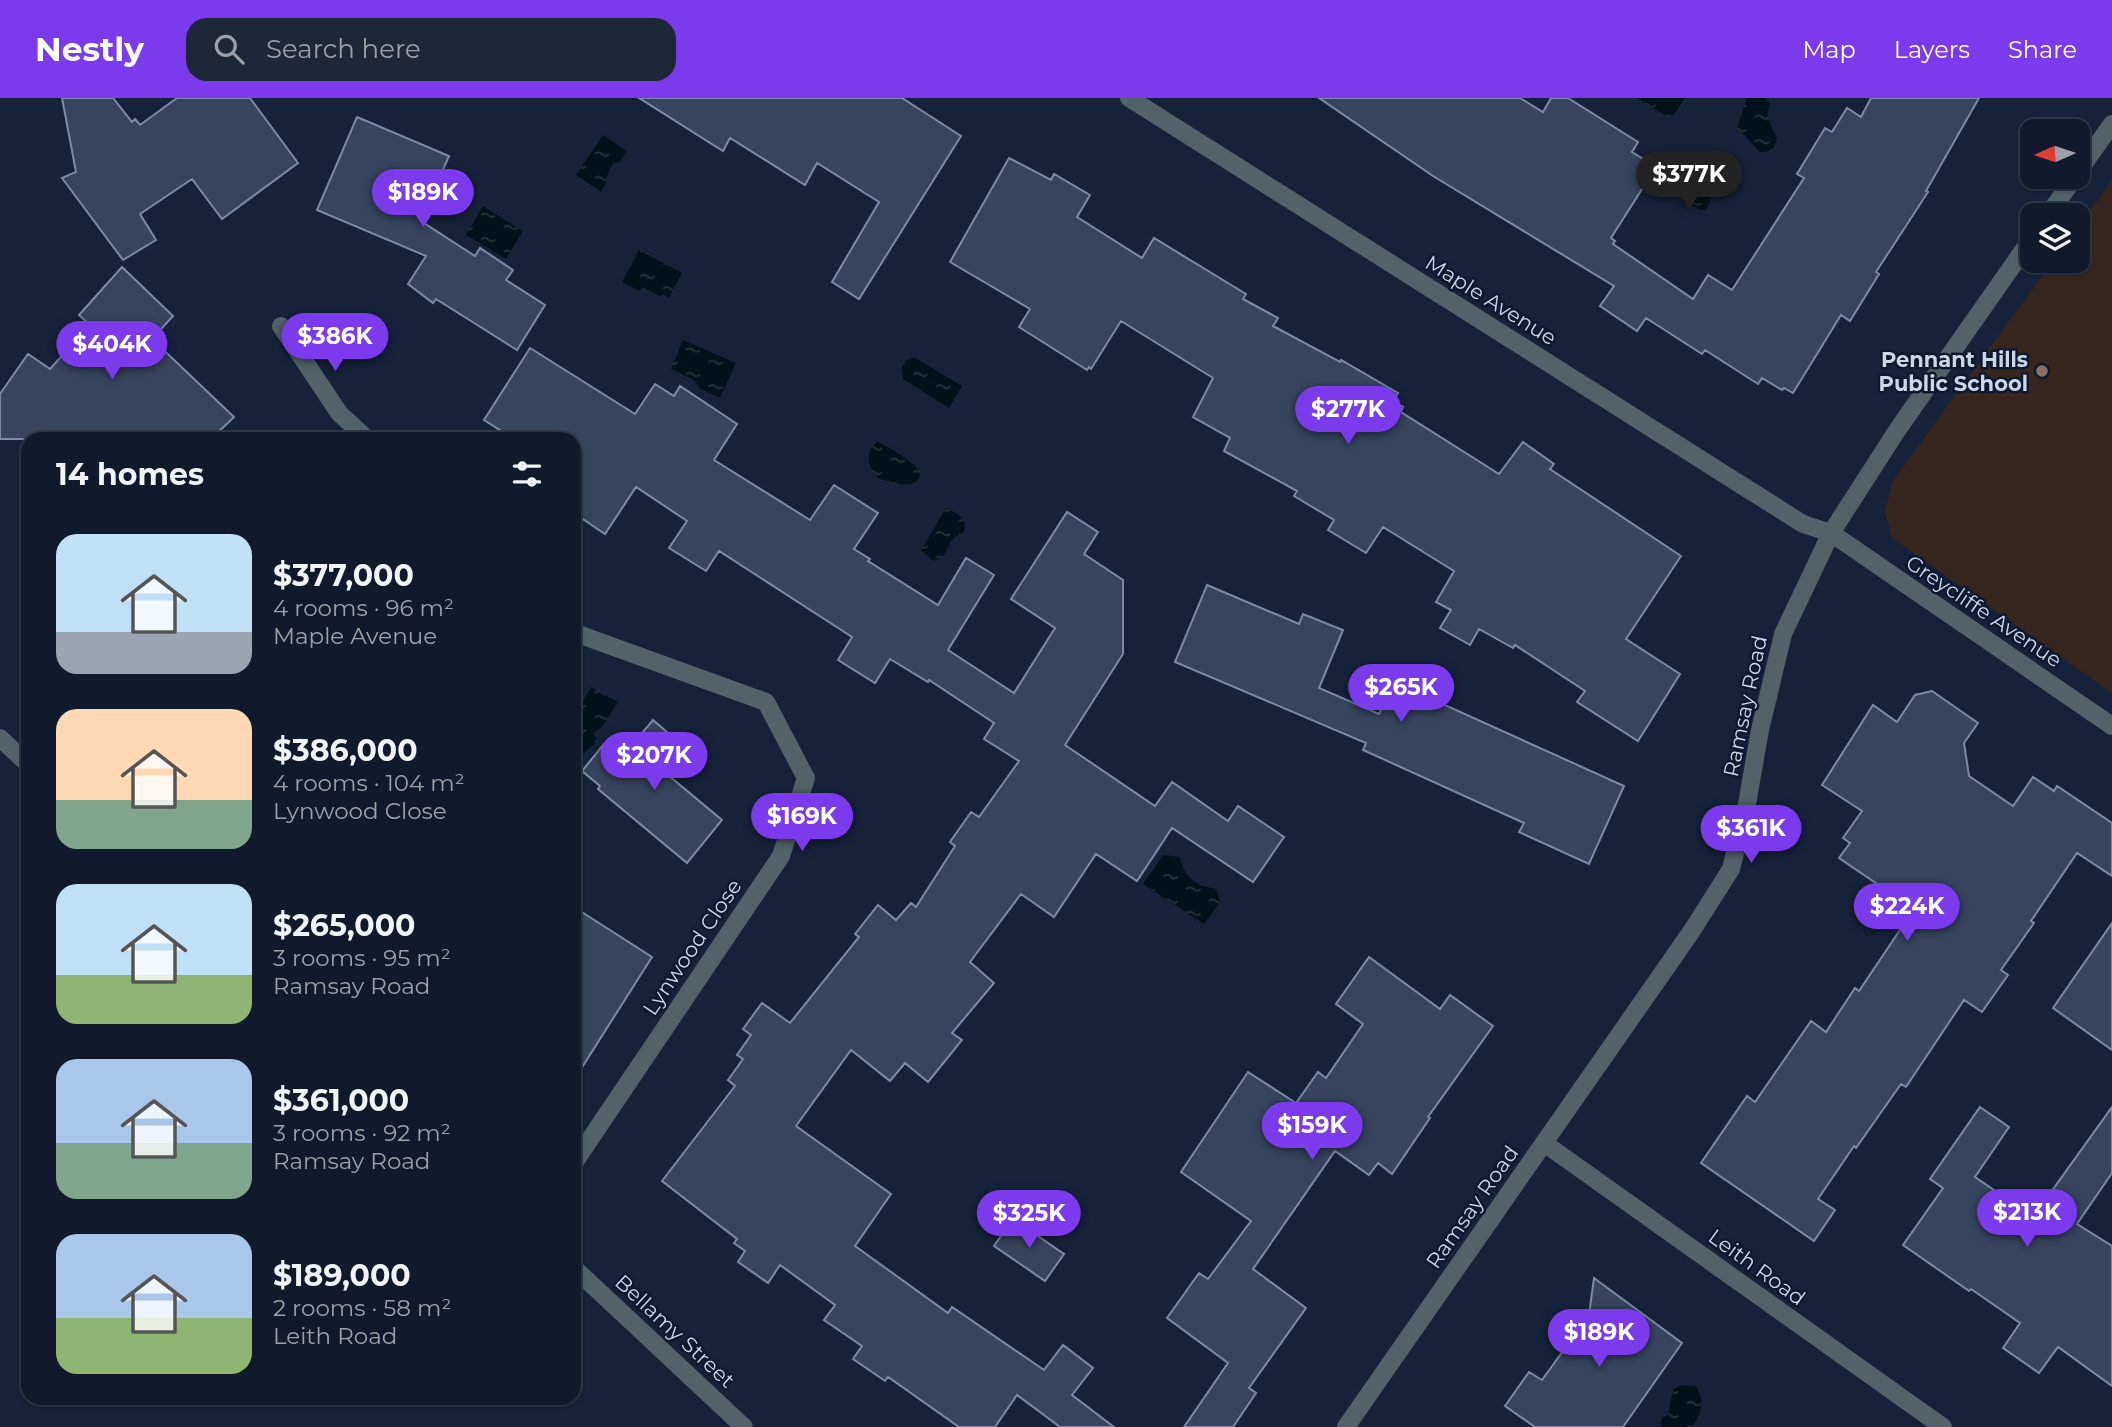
<!DOCTYPE html>
<meta charset="utf-8">
<style>
body{margin:0;font-family:Montserrat,sans-serif;background:#1e2738;color:#f1f3f6;height:100vh;display:flex;flex-direction:column;font-size:26px;white-space:nowrap}
*{box-sizing:border-box;margin:0}
p{font-size:23px;color:#9ca1a9}
.icon{flex:none;width:38px;height:38px;fill:none;stroke:currentColor;stroke-width:2;stroke-linecap:round;stroke-linejoin:round}
.map{position:relative;flex:1;overflow:hidden}
.panel{position:absolute;left:21px;top:334px;width:560px;height:973px;display:flex;flex-direction:column;background:#101a2c;border-radius:21px;box-shadow:0 2px 5px #0004,0 0 0 2px #303848}
.panel>*{flex:none}
.needle{width:46px;rotate:267deg}
.buttons{position:absolute;left:2020px;top:21px;display:grid;gap:14px}
.buttons a{display:grid;place-items:center;width:70px;height:70px;border-radius:14px;background:#101a2c;box-shadow:0 2px 5px #0004,0 0 0 2px #303848;font-size:35px}
.price{position:absolute;translate:-50% -60px;padding:0 16px;border-radius:24px;background:#7c3aed;color:#fff;font-size:23px;line-height:46px;filter:drop-shadow(0 2px 4px #0008)}
.price::after{content:'';position:absolute;left:50%;top:42px;width:21px;height:16px;margin-left:-10px;background:inherit;clip-path:polygon(0 0,100% 0,50% 100%)}
.price.on{background:#222;color:#fff}
ul{padding:0;list-style:none}
li{display:flex;align-items:center;gap:21px;height:175px;padding:0 35px}
li span{display:grid;place-items:center;flex:none;width:196px;height:140px;border-radius:21px;color:#555}
li>.icon{margin-inline-start:auto}
span .icon{width:84px;height:84px;fill:#fffc;stroke-width:1}
li b{font-size:30px}
h2{display:flex;justify-content:space-between;align-items:center;height:84px;padding:0 35px;font-size:30px}
header{display:flex;align-items:center;gap:42px;box-sizing:border-box;height:98px;padding:0 35px;background:#7c3aed;color:#fff}
header strong{font-size:33px}
nav{display:flex;gap:38px;margin-inline-start:auto;font-size:24px}
.search{width:490px;height:63px;background:#1e2738;display:flex;align-items:center;gap:18px;box-sizing:border-box;padding:0 24px;border-radius:21px;color:#9ca1a9;font-size:26px}
.map>svg:first-child{display:block}
.education{fill:#36261d}
.water{fill:url(#water-ripples)}
.building{fill:#36445e;stroke:#7a8aa8;stroke-width:2}
.lines{fill:none;stroke-linecap:round;stroke-linejoin:round}
.minor{stroke:#526269;stroke-width:18}
.education-dot{fill:#8d6e63;stroke:#0d1930;stroke-width:2.5}
.labels{text-anchor:middle;dominant-baseline:central;stroke-width:5;stroke-linejoin:round;paint-order:stroke}
.street-label{font-size:21px;fill:#cdd6e6;stroke:#0d1930}
.poi-label{font-size:21px;font-weight:bold;fill:#cdd6e6;stroke:#0d1930;text-anchor:end}
</style>
<header>
<strong>Nestly</strong>
<div class="search"><svg class="icon" aria-label="search" viewBox="0 0 24 24"><circle cx="10" cy="10" r="6"/><path d="M15 15l6 6"/></svg>Search here</div>
<nav><a>Map</a><a>Layers</a><a>Share</a></nav>
</header>
<div class="map">
<svg width="2112" height="1329" viewBox="0 0 2112 1329">
<defs>
<pattern id="water-ripples" width="26" height="14" patternUnits="userSpaceOnUse" patternTransform="scale(1.75)"><rect width="26" height="14" fill="#001219"/><path d="M2 4q2-2 4 0t4 0M15 11q2-2 4 0t4 0" fill="none" stroke="#24343a"/></pattern>
</defs>
<rect width="100%" height="100%" fill="#16223a"/>
<path class="education" d="M2112,82V595L1892,440L1885,414L1892,384L2053,163H2077V130Z"/>
<path class="water" d="M1637,0H1685L1674,17L1668,19Z
M1747,0H1766L1770,6L1767,19L1777,40L1774,50L1766,54H1760L1737,30Z
M603,37L627,53L619,65H613L606,81V85L601,94L576,77Z
M1704,64L1717,66L1729,74L1725,84L1714,94L1706,112H1700L1684,102L1698,88Z
M483,108L523,133L506,161L466,137Z
M639,152L682,175L669,200L663,196L661,199L643,189L639,193L622,184Z
M683,242L736,265L720,300L700,291L694,282L671,271Z
M914,259L962,288L949,310L903,281L902,265Z
M877,344C886,346 916,366 921,374C916,396 894,383 879,381C868,369 863,356 877,344Z
M946,410C958,416 968,420 964,434C942,443 953,458 933,463L921,452Z
M591,589L618,604L603,628L594,635L597,644L583,656L574,651V620Z
M1163,757L1180,759C1181,770 1190,782 1200,787C1206,790 1211,788 1217,792L1220,804L1204,826L1143,786Z
M1681,1287L1696,1288C1705,1302 1702,1316 1692,1329H1660L1662,1320L1668,1316L1673,1292Z"/>
<path class="building" d="M62,0H113L132,24L135,21L140,27L177,0H250L298,65L222,121L192,81L140,116L156,142L123,162L62,80L76,74Z
M639,0H902L961,38L859,201L832,184L879,104L817,65L805,87L730,40L723,53Z
M1319,0H1520L1543,14L1551,0H1568L1638,44L1632,54L1656,69L1611,140L1615,143L1613,146L1693,201L1708,177L1732,192L1804,80L1797,76L1825,30L1832,34L1847,10L1861,19L1871,0H1979L1926,93L1928,94L1876,174L1879,176L1850,223L1841,217L1793,295L1784,290L1782,292L1762,280L1758,286L1705,252L1702,256L1646,220L1637,233L1600,208L1614,188L1433,78Z
M357,19L449,58L421,123L475,158L480,150L513,172L506,182L545,207L517,252L436,201L433,205L408,186L426,158L317,112Z
M1009,60L1051,82L1054,76L1090,97L1077,119L1142,160L1154,140L1246,196L1243,201L1278,220L1273,228L1340,264L1341,262L1398,295L1393,303L1403,309L1401,314L1499,376L1523,344L1554,366L1550,371L1681,458L1626,541L1680,576L1638,643L1577,604L1585,593L1515,547L1513,550L1479,531L1470,547L1440,530L1451,512L1436,504L1454,473L1383,429L1366,455L1328,432L1334,422L1294,398L1297,393L1224,353L1230,340L1193,319L1213,280L1121,223L1091,271L1089,269L1087,272L1019,229L1030,211L950,164Z
M122,169L173,218L152,241L234,319L211,341H0V296L28,256L50,271L90,227L79,217Z
M530,250L635,316L655,286L674,298L680,288L737,326L714,362L810,422L834,387L878,415L854,451L870,461L868,463L938,507L966,460L994,477L948,552L1014,595L1055,530L1011,501L1067,414L1098,434L1084,456L1123,482V556L1065,647L1155,708L1172,684L1228,723L1238,708L1284,739L1253,784L1172,730L1137,783L1096,756L1054,819L1021,796L970,864L994,885L952,935L962,942L928,984L905,965L890,983L851,952L796,1028L891,1096L855,1148L948,1215L952,1209L1044,1272L1063,1247L1093,1270L1072,1297L1114,1329H1060L1017,1297L995,1329H959L888,1279L885,1283L853,1261L862,1248L824,1222L835,1207L780,1167L768,1185L738,1164L745,1153L734,1145L737,1141L662,1083L735,988L728,982L743,961L737,957L751,937L743,931L762,905L790,925L859,839L855,836L878,807L896,822L911,805L916,809L955,748L950,744L971,714L979,719L1019,663L984,641L994,625L929,582L928,584L890,561L875,585L838,562L852,539L719,453L706,473L669,450L687,423L636,389L605,436L574,415V341H514L484,322Z
M1207,487L1299,526L1303,516L1343,532L1319,590L1379,616L1394,584L1624,688L1589,766L1519,734L1524,725L1363,652L1366,645L1175,564Z
M1932,593L1978,625L1964,645L1969,678L2013,708L2033,679L2054,693L2057,688L2112,725V778L2077,755L2031,823L2034,825L2001,872L2008,877L1982,914L1964,902L1906,989L1901,986L1856,1050L1854,1048L1818,1101L1835,1112L1814,1143L1701,1065L1747,998L1755,1004L1811,923L1826,934L1855,890L1859,893L1914,811L1839,760L1850,745L1843,740L1862,713L1822,687L1873,607L1897,624L1915,597Z
M653,622L682,647L662,672L722,722L687,765L598,691L600,688L582,673L604,646L621,660Z
M574,809L652,859L574,982Z
M2112,825V952L2053,910Z
M1369,859L1440,911L1450,897L1493,928L1428,1019L1430,1020L1392,1076L1378,1065L1369,1077L1335,1053L1253,1171L1306,1210L1249,1290L1256,1295L1233,1329H1184L1228,1265L1167,1220L1199,1175L1208,1181L1251,1123L1181,1074L1248,974L1296,1005L1318,974L1326,980L1363,926L1336,906Z
M1980,1009L2009,1029L1975,1079L2033,1119L2112,1009V1075L2077,1126L2112,1148V1288L2058,1249L2039,1275L2003,1250L2020,1225L1971,1191L1969,1193L1903,1147L1943,1090L1930,1081Z
M1013,1121L1064,1156L1045,1183L994,1148Z
M1594,1180L1682,1245L1623,1329H1535L1505,1308L1529,1274L1542,1282L1589,1217Z"/>
<g class="lines">
<path class="minor" d="M1129,0L1803,426L1831,435L2112,628
M2077,75L2112,26
M2048,117L2075,79
M281,228L339,315L367,341
M574,533L578,536L766,604L806,680L781,758L574,1065
M0,640L28,666
M1544,1045L1943,1329
M574,1170L744,1329
M1346,1329L1691,834L1731,771L1747,706L1760,632L1783,536L1831,435L1898,331L2032,140"/>
</g>
<circle class="education-dot" cx="2042" cy="273" r="7"/>
<g class="labels">
<g class="street-label">
<text transform="translate(1491 202) rotate(32)">Maple Avenue</text>
<text transform="translate(1984 513) rotate(34)">Greycliffe Avenue</text>
<text transform="translate(1745 608) rotate(-78)">Ramsay Road</text>
<text transform="translate(692 849) rotate(-56)">Lynwood Close</text>
<text transform="translate(1472 1109) rotate(-55)">Ramsay Road</text>
<text transform="translate(1757 1169) rotate(36)">Leith Road</text>
<text transform="translate(675 1233) rotate(43)">Bellamy Street</text>
</g>
<g class="poi-label">
<text x="2028" y="261">Pennant Hills<tspan x="2028" dy="24">Public School</tspan></text>
</g>
</g>
</svg>
<div class="buttons">
<a><svg class="needle" viewBox="-14 -14 28 28"><path d="M0-13l5 13h-10z" fill="#e53935"/><path d="M0 13l5-13h-10z" fill="#9ca1a9"/></svg></a>
<a><svg class="icon" aria-label="layers" viewBox="0 0 24 24"><path d="M12 4l9 5-9 5-9-5zM3 14l9 5 9-5"/></svg></a>
</div>
<b class="price on" style="left:1689px;top:113px">$377K</b>
<b class="price" style="left:423px;top:131px">$189K</b>
<b class="price" style="left:335px;top:275px">$386K</b>
<b class="price" style="left:112px;top:283px">$404K</b>
<b class="price" style="left:1348px;top:348px">$277K</b>
<b class="price" style="left:1401px;top:626px">$265K</b>
<b class="price" style="left:654px;top:694px">$207K</b>
<b class="price" style="left:802px;top:755px">$169K</b>
<b class="price" style="left:1751px;top:767px">$361K</b>
<b class="price" style="left:1907px;top:845px">$224K</b>
<b class="price" style="left:1312px;top:1064px">$159K</b>
<b class="price" style="left:2027px;top:1151px">$213K</b>
<b class="price" style="left:1029px;top:1152px">$325K</b>
<b class="price" style="left:1599px;top:1271px">$189K</b>
<section class="panel">
<h2>14 homes<svg class="icon" aria-label="filters" viewBox="0 0 24 24"><path d="M4 7h16M4 17h16"/><circle cx="9" cy="7" r="2"/><circle cx="15" cy="17" r="2"/></svg></h2>
<ul>
<li><span style="background:linear-gradient(#bfe0f5 70%,#9aa5b1 0)"><svg class="icon" aria-label="home" viewBox="0 0 24 24"><path d="M3 11l9-7 9 7M6 9v11h12V9"/></svg></span><div><b>$377,000</b><p>4 rooms · 96 m²</p><p>Maple Avenue</p></div></li>
<li><span style="background:linear-gradient(#ffd9b3 65%,#7fa58c 0)"><svg class="icon" aria-label="home" viewBox="0 0 24 24"><path d="M3 11l9-7 9 7M6 9v11h12V9"/></svg></span><div><b>$386,000</b><p>4 rooms · 104 m²</p><p>Lynwood Close</p></div></li>
<li><span style="background:linear-gradient(#bfe0f5 65%,#8fb573 0)"><svg class="icon" aria-label="home" viewBox="0 0 24 24"><path d="M3 11l9-7 9 7M6 9v11h12V9"/></svg></span><div><b>$265,000</b><p>3 rooms · 95 m²</p><p>Ramsay Road</p></div></li>
<li><span style="background:linear-gradient(#a9c7e8 60%,#7fa58c 0)"><svg class="icon" aria-label="home" viewBox="0 0 24 24"><path d="M3 11l9-7 9 7M6 9v11h12V9"/></svg></span><div><b>$361,000</b><p>3 rooms · 92 m²</p><p>Ramsay Road</p></div></li>
<li><span style="background:linear-gradient(#a9c7e8 60%,#8fb573 0)"><svg class="icon" aria-label="home" viewBox="0 0 24 24"><path d="M3 11l9-7 9 7M6 9v11h12V9"/></svg></span><div><b>$189,000</b><p>2 rooms · 58 m²</p><p>Leith Road</p></div></li>
</ul>
</section>
</div>
